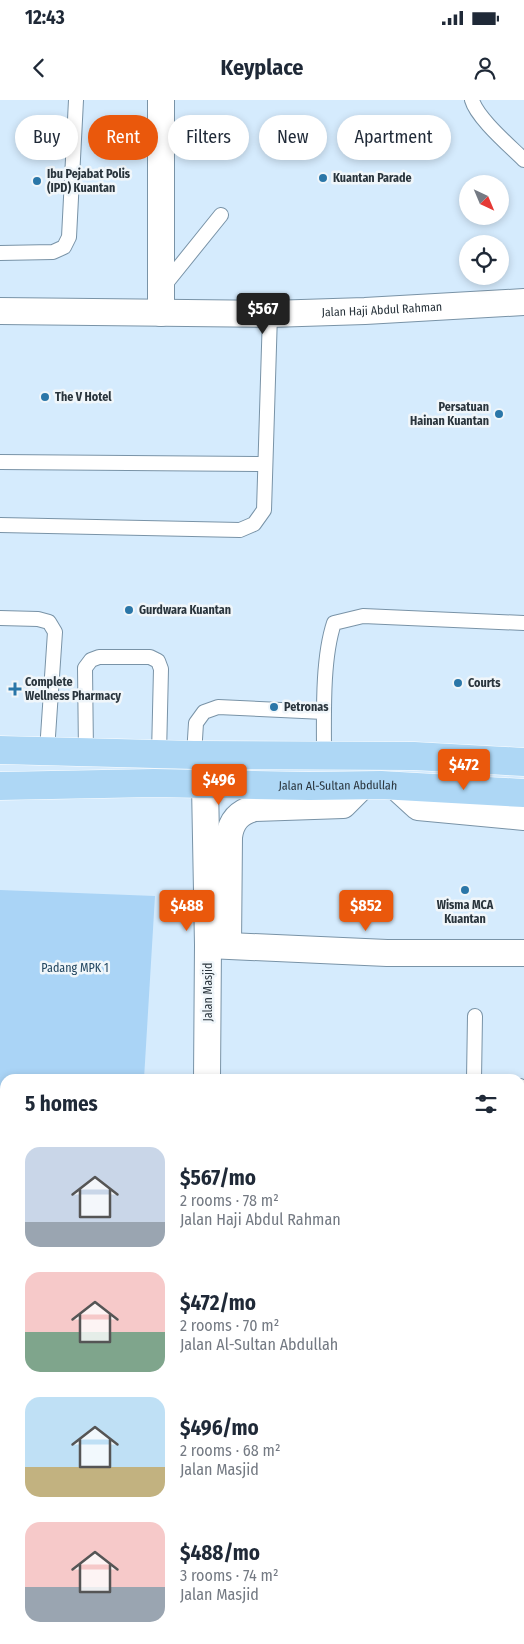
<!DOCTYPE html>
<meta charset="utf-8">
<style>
body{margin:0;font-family:"Fira Sans Condensed",sans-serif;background:#f2f2f3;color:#1f2937;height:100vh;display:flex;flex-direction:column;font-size:19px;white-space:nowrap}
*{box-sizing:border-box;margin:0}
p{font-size:16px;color:#747a83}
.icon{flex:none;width:28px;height:28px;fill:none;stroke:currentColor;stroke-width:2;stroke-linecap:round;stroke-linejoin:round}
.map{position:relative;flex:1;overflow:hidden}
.sheet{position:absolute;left:0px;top:974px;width:525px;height:571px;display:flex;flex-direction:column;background:#fff;border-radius:15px 15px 0 0;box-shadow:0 2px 8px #0003}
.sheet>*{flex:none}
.top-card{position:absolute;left:15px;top:15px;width:495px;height:45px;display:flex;gap:10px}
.needle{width:32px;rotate:136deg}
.buttons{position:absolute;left:459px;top:75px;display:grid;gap:10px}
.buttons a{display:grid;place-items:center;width:50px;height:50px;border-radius:50%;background:#fff;box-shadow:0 2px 8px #0003;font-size:25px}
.price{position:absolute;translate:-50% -42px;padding:0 11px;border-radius:5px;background:#ea580c;color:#fff;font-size:16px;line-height:32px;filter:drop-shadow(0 1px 2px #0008)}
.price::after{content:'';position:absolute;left:50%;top:30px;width:15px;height:11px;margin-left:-8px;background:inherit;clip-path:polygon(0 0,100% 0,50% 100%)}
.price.current{background:#222;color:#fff}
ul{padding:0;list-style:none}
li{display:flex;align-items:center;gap:15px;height:125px;padding:0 25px}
li span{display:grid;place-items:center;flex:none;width:140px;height:100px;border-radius:15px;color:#555}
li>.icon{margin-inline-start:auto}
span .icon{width:60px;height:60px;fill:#fffc;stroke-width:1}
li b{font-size:21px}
h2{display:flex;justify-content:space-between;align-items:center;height:60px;padding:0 25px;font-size:21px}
.pill{padding:0 18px;border-radius:22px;background:#fff;box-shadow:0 2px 8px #0003;font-size:18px;line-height:45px}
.pill.current{background:#ea580c;color:#fff}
.status{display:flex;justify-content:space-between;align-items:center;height:35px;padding:0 25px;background:#fff;direction:ltr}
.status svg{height:14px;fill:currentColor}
header{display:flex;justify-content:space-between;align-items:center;height:65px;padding:0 25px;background:#fff;font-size:22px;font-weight:700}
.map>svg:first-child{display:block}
.built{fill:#c3def3}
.green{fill:#aad4f6}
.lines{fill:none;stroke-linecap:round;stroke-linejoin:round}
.lane-casing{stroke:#7993a7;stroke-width:16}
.street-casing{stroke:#7993a7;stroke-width:28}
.primary-casing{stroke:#fff;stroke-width:29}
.lane{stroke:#fff;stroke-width:14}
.street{stroke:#fff;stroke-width:26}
.primary{stroke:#aed7f5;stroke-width:28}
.poi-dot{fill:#2a76a8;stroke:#f0f6fa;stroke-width:2}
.labels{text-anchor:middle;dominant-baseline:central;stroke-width:5;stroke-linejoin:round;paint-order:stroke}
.poi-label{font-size:12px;font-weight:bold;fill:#29343c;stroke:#f0f6fa;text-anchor:start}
.street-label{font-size:12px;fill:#29343c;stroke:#f0f6fa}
.park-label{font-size:12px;fill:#21455f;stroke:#f0f6fa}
</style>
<div class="status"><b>12:43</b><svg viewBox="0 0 49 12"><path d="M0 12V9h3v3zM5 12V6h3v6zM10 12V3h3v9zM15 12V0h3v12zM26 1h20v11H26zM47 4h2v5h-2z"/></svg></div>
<header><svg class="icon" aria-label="back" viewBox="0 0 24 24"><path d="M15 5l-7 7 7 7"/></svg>Keyplace<svg class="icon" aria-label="person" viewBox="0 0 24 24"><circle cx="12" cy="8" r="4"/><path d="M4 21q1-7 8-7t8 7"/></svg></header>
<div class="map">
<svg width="524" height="1544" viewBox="0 0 524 1544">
<rect width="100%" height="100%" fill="#d5ebfd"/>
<path class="built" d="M520,1276H524V1525L520,1526Z"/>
<path class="green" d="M0,790L155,796L144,979H5V1450L0,1449Z"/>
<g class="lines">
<g class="lane-casing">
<path id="lane" d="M472,0C477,18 510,46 524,60
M0,153L53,152L64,147L69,137L76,0
M163,187L221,115
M0,362L265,364
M0,425L240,430L254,424L264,410L270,214
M0,518L38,519L49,522L55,532L47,651
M86,653L85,568L91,560L99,557H150L158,561L161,569L159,654
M324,654C324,615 322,559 334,523L363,516L524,523
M194,655L196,623L204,612L218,607L324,612
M474,979L475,916
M520,986L524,989
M90,1540L93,1544
M208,1544L211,1540
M450,1544L451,1540"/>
</g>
<g class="street-casing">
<g id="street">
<path id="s1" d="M0,211L270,214L365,211L524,202"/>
<path d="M161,213V0"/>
<path d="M205,685L208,845L207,979"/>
<path d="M395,686L418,707L524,717"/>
<path d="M208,845L387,853H524"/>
<path d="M228,845L229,737C231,721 239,712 255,708L343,705L362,686"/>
<path d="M520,1252H524"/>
<path d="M0,1524H5"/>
</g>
</g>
<g class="primary-casing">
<g id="primary">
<path d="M0,650L194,655L414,656L524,662"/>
<path id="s2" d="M0,686L154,683L309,686L381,685L524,693"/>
</g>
</g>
<use href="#lane" class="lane"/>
<use href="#street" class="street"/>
<use href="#primary" class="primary"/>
</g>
<g class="poi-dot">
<circle cx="323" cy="78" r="5"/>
<circle cx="37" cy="81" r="5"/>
<circle cx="45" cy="297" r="5"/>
<circle cx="499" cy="314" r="5"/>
<circle cx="129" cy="510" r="5"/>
<circle cx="458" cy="583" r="5"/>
<path d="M12.5 581.5h5v5h5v5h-5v5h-5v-5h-5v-5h5z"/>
<circle cx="274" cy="607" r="5"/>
<circle cx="465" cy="790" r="5"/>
</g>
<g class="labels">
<g class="poi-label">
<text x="47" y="74">Ibu Pejabat Polis<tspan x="47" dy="14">(IPD) Kuantan</tspan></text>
<text x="333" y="78">Kuantan Parade</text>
<text x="55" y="297">The V Hotel</text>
<text x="489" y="307" text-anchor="end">Persatuan<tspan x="489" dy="14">Hainan Kuantan</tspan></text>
<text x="139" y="510">Gurdwara Kuantan</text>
<text x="25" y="582">Complete<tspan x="25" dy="14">Wellness Pharmacy</tspan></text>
<text x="468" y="583">Courts</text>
<text x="284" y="607">Petronas</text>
<text x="465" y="805" text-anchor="middle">Wisma MCA<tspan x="465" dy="14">Kuantan</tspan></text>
</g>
<g class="street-label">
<text stroke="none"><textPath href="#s1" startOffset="382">Jalan Haji Abdul Rahman</textPath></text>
<text stroke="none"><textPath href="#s2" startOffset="338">Jalan Al-Sultan Abdullah</textPath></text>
<text transform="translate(208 892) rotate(-90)">Jalan Masjid</text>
</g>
<g class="park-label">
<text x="75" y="868">Padang MPK 1</text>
</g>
</g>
</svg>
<div class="buttons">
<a><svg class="needle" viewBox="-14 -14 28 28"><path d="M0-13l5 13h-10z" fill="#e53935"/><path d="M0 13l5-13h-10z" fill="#747a83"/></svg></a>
<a><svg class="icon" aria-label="locate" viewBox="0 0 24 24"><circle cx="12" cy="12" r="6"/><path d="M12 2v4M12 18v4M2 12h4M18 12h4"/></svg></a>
</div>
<b class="price current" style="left:263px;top:235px">$567</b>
<b class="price" style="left:464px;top:691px">$472</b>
<b class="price" style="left:219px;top:706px">$496</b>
<b class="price" style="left:187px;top:832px">$488</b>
<b class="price" style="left:366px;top:832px">$852</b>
<div class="top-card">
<a class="pill">Buy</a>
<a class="pill current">Rent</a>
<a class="pill">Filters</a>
<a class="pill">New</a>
<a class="pill">Apartment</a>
</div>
<section class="sheet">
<h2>5 homes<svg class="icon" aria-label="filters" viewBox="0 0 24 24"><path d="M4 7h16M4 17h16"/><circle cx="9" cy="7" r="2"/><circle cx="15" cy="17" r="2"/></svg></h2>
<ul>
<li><span style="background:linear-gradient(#c9d6e8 75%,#9aa5b1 0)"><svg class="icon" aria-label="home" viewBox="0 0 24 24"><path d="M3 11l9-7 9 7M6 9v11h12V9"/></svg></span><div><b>$567/mo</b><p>2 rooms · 78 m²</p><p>Jalan Haji Abdul Rahman</p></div></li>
<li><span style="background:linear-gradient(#f6c9c9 60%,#7fa58c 0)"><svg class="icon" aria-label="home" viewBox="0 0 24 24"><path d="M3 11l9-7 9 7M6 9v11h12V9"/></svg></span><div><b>$472/mo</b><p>2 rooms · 70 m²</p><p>Jalan Al-Sultan Abdullah</p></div></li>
<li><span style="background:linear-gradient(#bfe0f5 70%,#c2b280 0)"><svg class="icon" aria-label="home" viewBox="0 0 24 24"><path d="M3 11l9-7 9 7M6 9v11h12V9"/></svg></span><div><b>$496/mo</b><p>2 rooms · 68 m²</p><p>Jalan Masjid</p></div></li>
<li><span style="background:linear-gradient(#f6c9c9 65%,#9aa5b1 0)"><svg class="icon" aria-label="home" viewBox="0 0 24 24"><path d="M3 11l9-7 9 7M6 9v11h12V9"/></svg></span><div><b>$488/mo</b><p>3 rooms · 74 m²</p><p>Jalan Masjid</p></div></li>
</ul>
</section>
</div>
